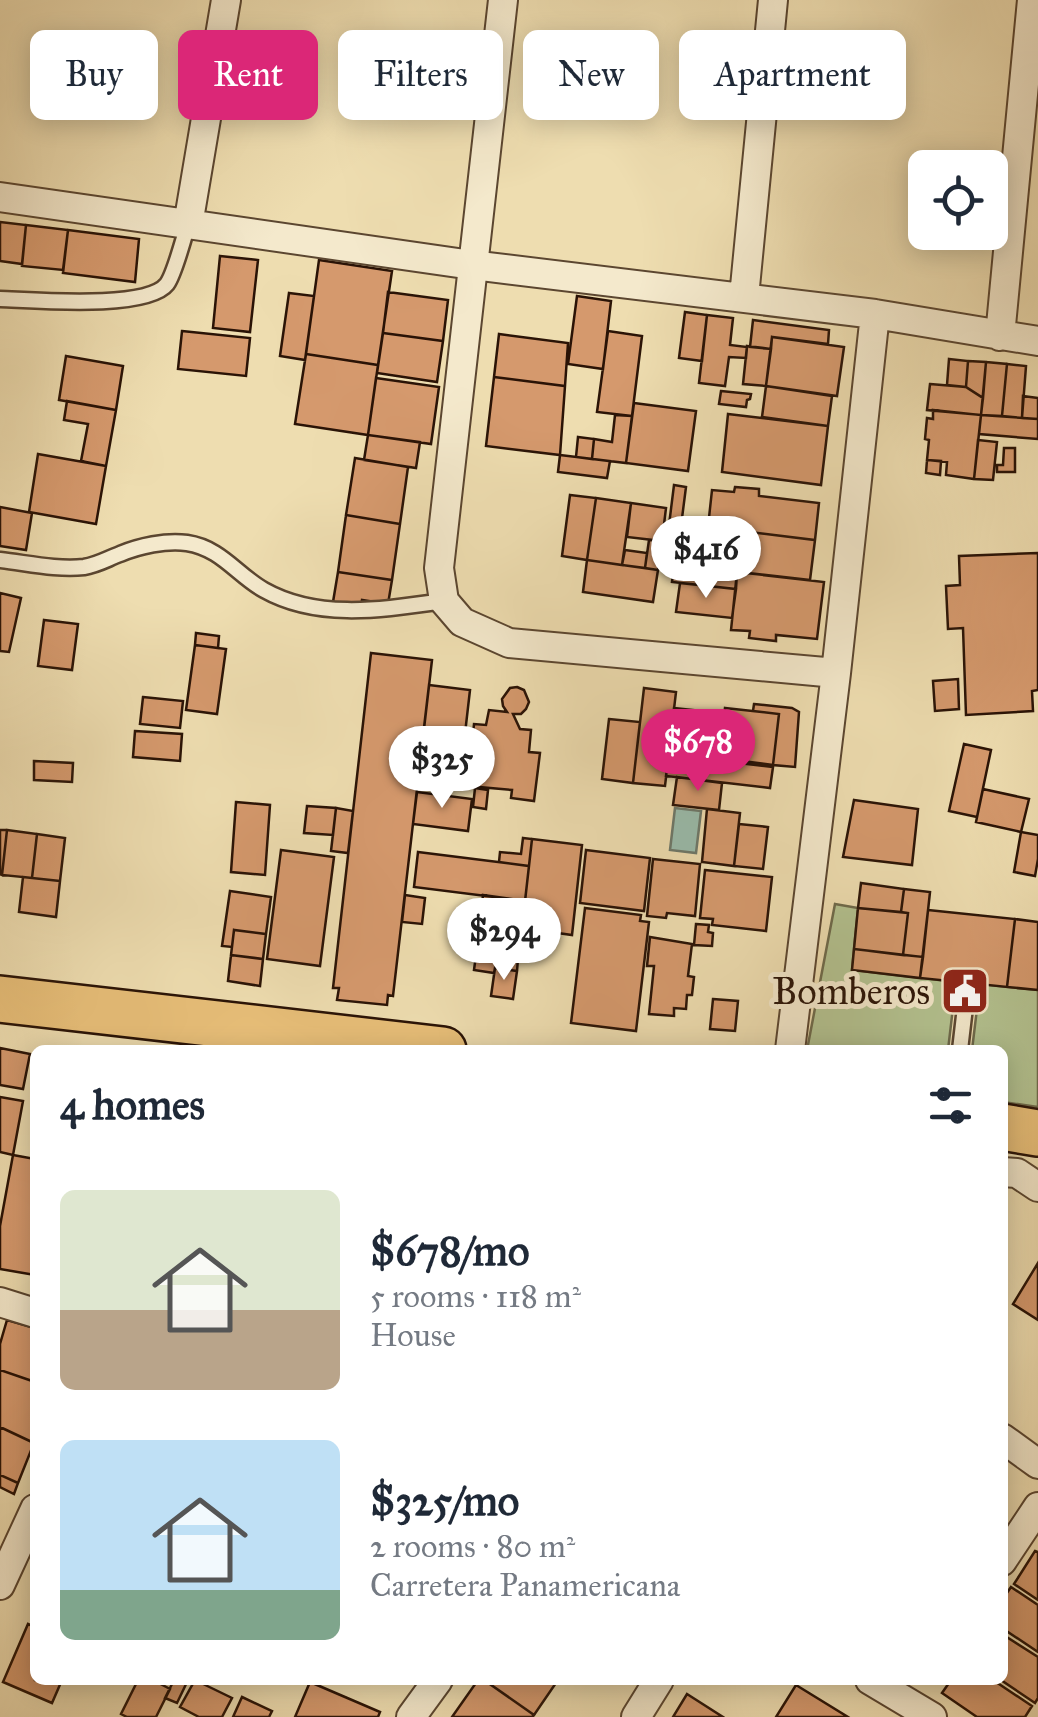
<!DOCTYPE html>
<meta charset="utf-8">
<style>
body{margin:0;font-family:"IM FELL Great Primer",serif;background:#f6f6f7;color:#1f2937;height:100vh;display:flex;flex-direction:column;font-size:38px;white-space:nowrap}
*{box-sizing:border-box;margin:0}
p{font-size:32px;color:#747a83}
.icon{flex:none;width:55px;height:55px;fill:none;stroke:currentColor;stroke-width:2;stroke-linecap:round;stroke-linejoin:round}
.map{position:relative;flex:1;overflow:hidden}
.sheet{position:absolute;left:30px;top:1045px;width:978px;height:640px;display:flex;flex-direction:column;background:#fff;border-radius:15px;box-shadow:0 5px 25px #0003}
.sheet>*{flex:none}
.banner{position:absolute;left:30px;top:30px;width:980px;height:90px;display:flex;gap:20px}
.buttons{position:absolute;left:908px;top:150px;display:grid;gap:20px}
.buttons a{display:grid;place-items:center;width:100px;height:100px;border-radius:15px;background:#fff;box-shadow:0 5px 25px #0003;font-size:50px}
.price{position:absolute;translate:-50% -85px;padding:0 22px;border-radius:35px;background:#fff;color:#222;font-size:32px;line-height:65px;filter:drop-shadow(0 2px 5px #0008)}
.price::after{content:'';position:absolute;left:50%;top:60px;width:30px;height:22px;margin-left:-15px;background:inherit;clip-path:polygon(0 0,100% 0,50% 100%)}
.price.on{background:#db2777;color:#fff}
ul{padding:0;list-style:none}
li{display:flex;align-items:center;gap:30px;height:250px;padding:0 30px}
li span{display:grid;place-items:center;flex:none;width:280px;height:200px;border-radius:15px;color:#555}
li>.icon{margin-inline-start:auto}
span .icon{width:120px;height:120px;fill:#fffc;stroke-width:1}
li b{font-size:42px}
h2{display:flex;justify-content:space-between;align-items:center;height:120px;padding:0 30px;font-size:42px}
.pill{padding:0 35px;border-radius:15px;background:#fff;box-shadow:0 5px 25px #0003;font-size:35px;line-height:90px}
.pill.on{background:#db2777;color:#fff}
.map>svg:first-child{display:block}
.green{fill:#b3c290;stroke:#6e6a4b;stroke-width:2.5}
.water{fill:#99bcac;stroke:#6d786a;stroke-width:2.5}
.building{fill:#d5996d;stroke:#2a1306;stroke-width:2.5}
.lines{fill:none;stroke-linecap:round;stroke-linejoin:round}
.lane-casing{stroke:#5b4630;stroke-width:19}
.street-casing{stroke:#5b4630;stroke-width:32}
.primary-casing{stroke:#2a1306;stroke-width:50}
.lane{stroke:#f4e9cc;stroke-width:14}
.street{stroke:#f4e9cc;stroke-width:28}
.primary{stroke:#e7be78;stroke-width:45}
.labels{text-anchor:middle;dominant-baseline:central;stroke-width:10;stroke-linejoin:round;paint-order:stroke}
.poi-label{font-size:38px;fill:#2a1306;stroke:#f4e9cc;text-anchor:end}
</style>
<div class="map">
<svg width="1038" height="1717" viewBox="0 0 1038 1717">
<rect width="100%" height="100%" fill="#eeddb0"/>
<filter id="stains"><feTurbulence type="fractalNoise" baseFrequency=".002" numOctaves="4"/><feColorMatrix values="0 0 0 0 .2 0 0 0 0 .09 0 0 0 0 .02 0 0 0 .5 -.17"/></filter>
<radialGradient id="worn" r=".72"><stop offset=".6" stop-color="#630" stop-opacity="0"/><stop offset="1" stop-color="#630" stop-opacity=".3"/></radialGradient>
<path class="green" d="M835,904L858,908L852,970L956,982L948,1050H807Z
M980,984L1038,990V1107L1003,1102L1002,1050H972Z"/>
<path class="water" d="M675,808L701,811L696,853L670,850Z"/>
<path class="building" d="M0,222L26,225L22,264L0,261Z
M26,225L68,230L63,270L22,266Z
M68,230L139,239L135,282L63,273Z
M220,256L258,260L250,332L213,328Z
M319,260L392,271L378,365L306,354Z
M388,292L448,300L443,341L383,333Z
M289,293L314,296L305,360L280,356Z
M577,296L611,301L603,369L568,364Z
M685,312L707,315L702,361L679,358Z
M707,315L733,318L730,345L747,347L746,358L729,357L725,386L699,383Z
M753,320L829,330L828,344L772,337L771,349L750,347Z
M182,331L250,338L246,376L178,369Z
M608,331L642,336L632,416L597,412Z
M383,333L443,341L437,382L377,373Z
M499,334L568,343L565,386L494,377Z
M772,337L844,347L837,396L766,386Z
M747,346L771,349L766,386L743,384Z
M306,354L378,365L368,435L295,424Z
M66,356L123,366L116,410L59,400Z
M949,359L968,361L966,387L947,385Z
M968,361L986,362L983,398L966,387Z
M986,362L1007,364L1002,416L981,415Z
M1007,364L1026,366L1022,418L1002,416Z
M494,377L565,386L560,455L486,446Z
M376,378L439,387L431,444L368,435Z
M930,384L966,387L983,398L981,415L927,410Z
M766,386L832,396L828,426L762,417Z
M721,391L751,394L750,399L747,400L746,407L719,404Z
M1023,396L1038,398V419L1022,418Z
M67,401L116,410L106,466L81,461L88,424L64,420Z
M634,403L696,411L688,471L626,463Z
M933,410L981,415L974,479L946,475L947,462L927,460L929,440L925,439L927,418L933,419Z
M728,414L828,426L821,485L722,472Z
M615,415L632,416L626,463L592,459L594,439L612,442Z
M981,415L1038,419V439L979,434Z
M368,435L420,442L416,468L364,460Z
M578,437L594,439L592,459L576,457Z
M978,440L997,442L993,480L974,479Z
M1004,448H1015V472H997V465H1003Z
M38,454L106,466L96,524L29,512Z
M560,455L610,461L607,478L558,472Z
M355,458L408,467L400,524L346,515Z
M927,460L941,461L940,475L926,473Z
M674,485L686,487L681,526L669,525Z
M735,487L759,489V496L819,503L815,540L708,527L712,490L734,492Z
M570,495L596,498L587,560L562,556Z
M596,498L631,503L622,565L587,560Z
M631,503L666,508L662,541L627,537Z
M0,507L32,513L26,550L0,546Z
M346,515L400,524L392,580L338,572Z
M708,527L815,540L810,580L703,568Z
M649,540L662,541L658,570L645,568Z
M625,550L647,553L645,568L622,565Z
M1038,553V690L1032,691L1033,711L966,715L963,628L948,629L946,586L960,585L959,556Z
M587,560L658,570L653,602L583,592Z
M674,565L737,572L736,589L672,582Z
M338,572L392,580L388,604L362,600L361,606L333,602Z
M737,572L824,582L817,639L776,635V641L749,638L750,631L731,630Z
M680,583L736,589L732,618L676,612Z
M0,593L21,598L9,652L0,651Z
M44,620L78,624L72,670L38,666Z
M196,633L219,636L218,648L195,645Z
M195,645L226,649L217,714L186,710Z
M371,653L432,660L393,996L388,995L387,1005L337,1000L339,988H333Z
M958,679L959,709L935,711L933,681Z
M429,685L470,690L459,786L418,781L421,750L442,752L443,739L423,736Z
M517,687L524,690L529,702L526,709L521,714H513L520,729L531,730L529,752L540,753L534,801L511,798L512,790L468,786L474,724L486,725L489,710L507,712L503,706L502,699L510,688Z
M644,688L676,692L665,786L633,783Z
M143,697L183,701L180,728L140,724Z
M754,704L792,708L799,712L795,767L773,765L779,714L753,711Z
M674,708L712,712L707,759L669,755Z
M725,708L779,714L773,765L719,758Z
M609,719L640,722L633,783L602,779Z
M135,731L182,734L180,761L133,757Z
M964,744L991,750L977,817L949,811Z
M669,755L773,767L770,788L666,776Z
M34,761L73,763L72,782L34,780Z
M677,777L722,783L719,810L673,805Z
M475,788L488,790L486,809L473,807Z
M983,789L1029,799L1021,832L976,822Z
M417,792L472,799L468,831L413,824Z
M854,800L918,809L912,865L843,857Z
M236,802L270,805L265,875L231,872Z
M307,806L336,808L333,835L304,833Z
M336,808L353,811L348,853L331,851Z
M707,809L740,813L734,866L702,862Z
M739,824L768,827L763,869L734,866Z
M0,830H7L2,875L0,874Z
M7,830L37,834L32,878L2,875Z
M1021,832L1038,835V859L1035,876L1014,872Z
M37,834L65,838L60,881L32,878Z
M523,838L532,839L529,866L499,862L500,852L521,854Z
M532,839L582,845L572,935L522,928Z
M281,850L334,857L320,966L267,959Z
M586,850L650,858L644,911L580,903Z
M418,852L529,866L525,901L414,887Z
M653,859L700,864L695,916L667,913L666,918L647,916Z
M705,870L772,877L766,931L712,925L713,919L700,918Z
M23,877L60,881L56,917L19,912Z
M861,883L904,889L901,912L858,908Z
M904,889L930,892L923,957L903,955L908,913L901,912Z
M230,891L271,897L266,934L234,930L232,947L222,946Z
M405,895L425,898L422,924L402,922Z
M483,895L525,901L522,928L480,923Z
M585,908L641,915L640,921L649,922L636,1031L571,1023Z
M858,908L908,913L903,955L854,949Z
M928,910L1015,919L1007,987L920,978Z
M1015,919L1038,922V990L1007,987Z
M480,923L522,928L519,946L478,940Z
M696,924L709,925L708,932L713,933L712,946L694,945Z
M234,930L266,934L263,959L231,955Z
M650,937L692,944L688,976L694,977L692,995H687L686,1009L674,1008V1016L649,1014L654,966H647Z
M478,940L519,946L517,971L495,968L494,973L474,970Z
M854,949L923,957L920,978L852,970Z
M231,955L263,959L260,986L228,981Z
M495,968L517,971L513,999L491,996Z
M713,999L738,1001L735,1031L710,1029Z
M0,1048L30,1054L23,1089L0,1085Z
M0,1097L23,1101L13,1155L0,1152Z
M13,1155L35,1159V1275L0,1269V1226Z
M1038,1263V1320L1013,1304Z
M7,1320L35,1328V1382L0,1370V1344Z
M0,1370L35,1382L34,1443L0,1427Z
M0,1427L34,1443L18,1483L0,1475Z
M0,1475L18,1483L14,1494L0,1487Z
M1035,1551L1038,1552V1600L1014,1584Z
M1011,1587L1038,1605V1652L1002,1628V1600Z
M28,1624L35,1627V1680H62L52,1703L3,1682Z
M1002,1634L1038,1657V1698L1035,1703L1001,1680Z
M138,1680H153L170,1689L156,1717H127L121,1714Z
M174,1680H188L177,1703L165,1698Z
M195,1680L232,1698L222,1717H199L180,1707Z
M478,1680H484L534,1715L532,1717H452Z
M489,1680H558L534,1715L487,1682Z
M951,1680H993L1032,1706L1025,1717H977L942,1693Z
M310,1682L380,1712L378,1717H295Z
M796,1685L848,1717H776Z
M687,1694L723,1717H673Z
M242,1697L272,1711L269,1717H233Z"/>
<g class="lines">
<g class="lane-casing">
<path id="lane" d="M0,299C33,300 147,310 167,284C175,273 183,239 188,225
M0,560C27,563 57,570 84,567C97,565 107,559 120,554C139,546 166,540 187,543C221,548 237,575 264,590C319,621 386,609 444,601
M960,1050L967,990"/>
</g>
<g class="street-casing">
<path id="street" d="M503,0L439,568L444,601L462,622L509,643L836,673
M0,197L472,265L875,314L1038,341
M188,225L226,0
M744,297L773,0
M1000,336L1032,0
M790,1050L836,673L875,314
M1002,1172L1017,1173L1038,1187
M0,1302L35,1313
M1002,1438L1038,1464
M1002,1561L1038,1507
M0,1585L35,1509
M870,1680L932,1717
M411,1717L438,1680
M636,1717L659,1680"/>
</g>
<g class="primary-casing">
<path id="primary" d="M0,999L443,1050
M1002,1127L1038,1133"/>
</g>
<use href="#lane" class="lane"/>
<use href="#street" class="street"/>
<use href="#primary" class="primary"/>
</g>
<defs>
<g id="civic-square" transform="scale(2.5)"><rect x="-9" y="-9" width="18" height="18" rx="4" fill="#8f2418" stroke="#f4e9cc"/><path d="M-.6-6.5H3V-4.5H.6V-3L4-1V1h2V6H-6V1h2V-1L-.6-3ZM-1.2 2.5V6h2.4V2.5Z" fill="#fff"/></g>
</defs>
<g fill-rule="evenodd">
<use href="#civic-square" x="965" y="991"/>
</g>
<g class="labels">
<g class="poi-label">
<text x="930" y="991">Bomberos</text>
</g>
</g>
<rect width="100%" height="100%" filter="url(#stains)"/>
<rect width="100%" height="100%" fill="url(#worn)"/>
</svg>
<div class="buttons">
<a><svg class="icon" aria-label="locate" viewBox="0 0 24 24"><circle cx="12" cy="12" r="6"/><path d="M12 2v4M12 18v4M2 12h4M18 12h4"/></svg></a>
</div>
<b class="price" style="left:706px;top:601px">$416</b>
<b class="price on" style="left:698px;top:794px">$678</b>
<b class="price" style="left:442px;top:811px">$325</b>
<b class="price" style="left:504px;top:983px">$294</b>
<div class="banner">
<a class="pill">Buy</a>
<a class="pill on">Rent</a>
<a class="pill">Filters</a>
<a class="pill">New</a>
<a class="pill">Apartment</a>
</div>
<section class="sheet">
<h2>4 homes<svg class="icon" aria-label="filters" viewBox="0 0 24 24"><path d="M4 7h16M4 17h16"/><circle cx="9" cy="7" r="2"/><circle cx="15" cy="17" r="2"/></svg></h2>
<ul>
<li><span style="background:linear-gradient(#dfe7d0 60%,#b9a48a 0)"><svg class="icon" aria-label="home" viewBox="0 0 24 24"><path d="M3 11l9-7 9 7M6 9v11h12V9"/></svg></span><div><b>$678/mo</b><p>5 rooms · 118 m²</p><p>House</p></div></li>
<li><span style="background:linear-gradient(#bfe0f5 75%,#7fa58c 0)"><svg class="icon" aria-label="home" viewBox="0 0 24 24"><path d="M3 11l9-7 9 7M6 9v11h12V9"/></svg></span><div><b>$325/mo</b><p>2 rooms · 80 m²</p><p>Carretera Panamericana</p></div></li>
</ul>
</section>
</div>
